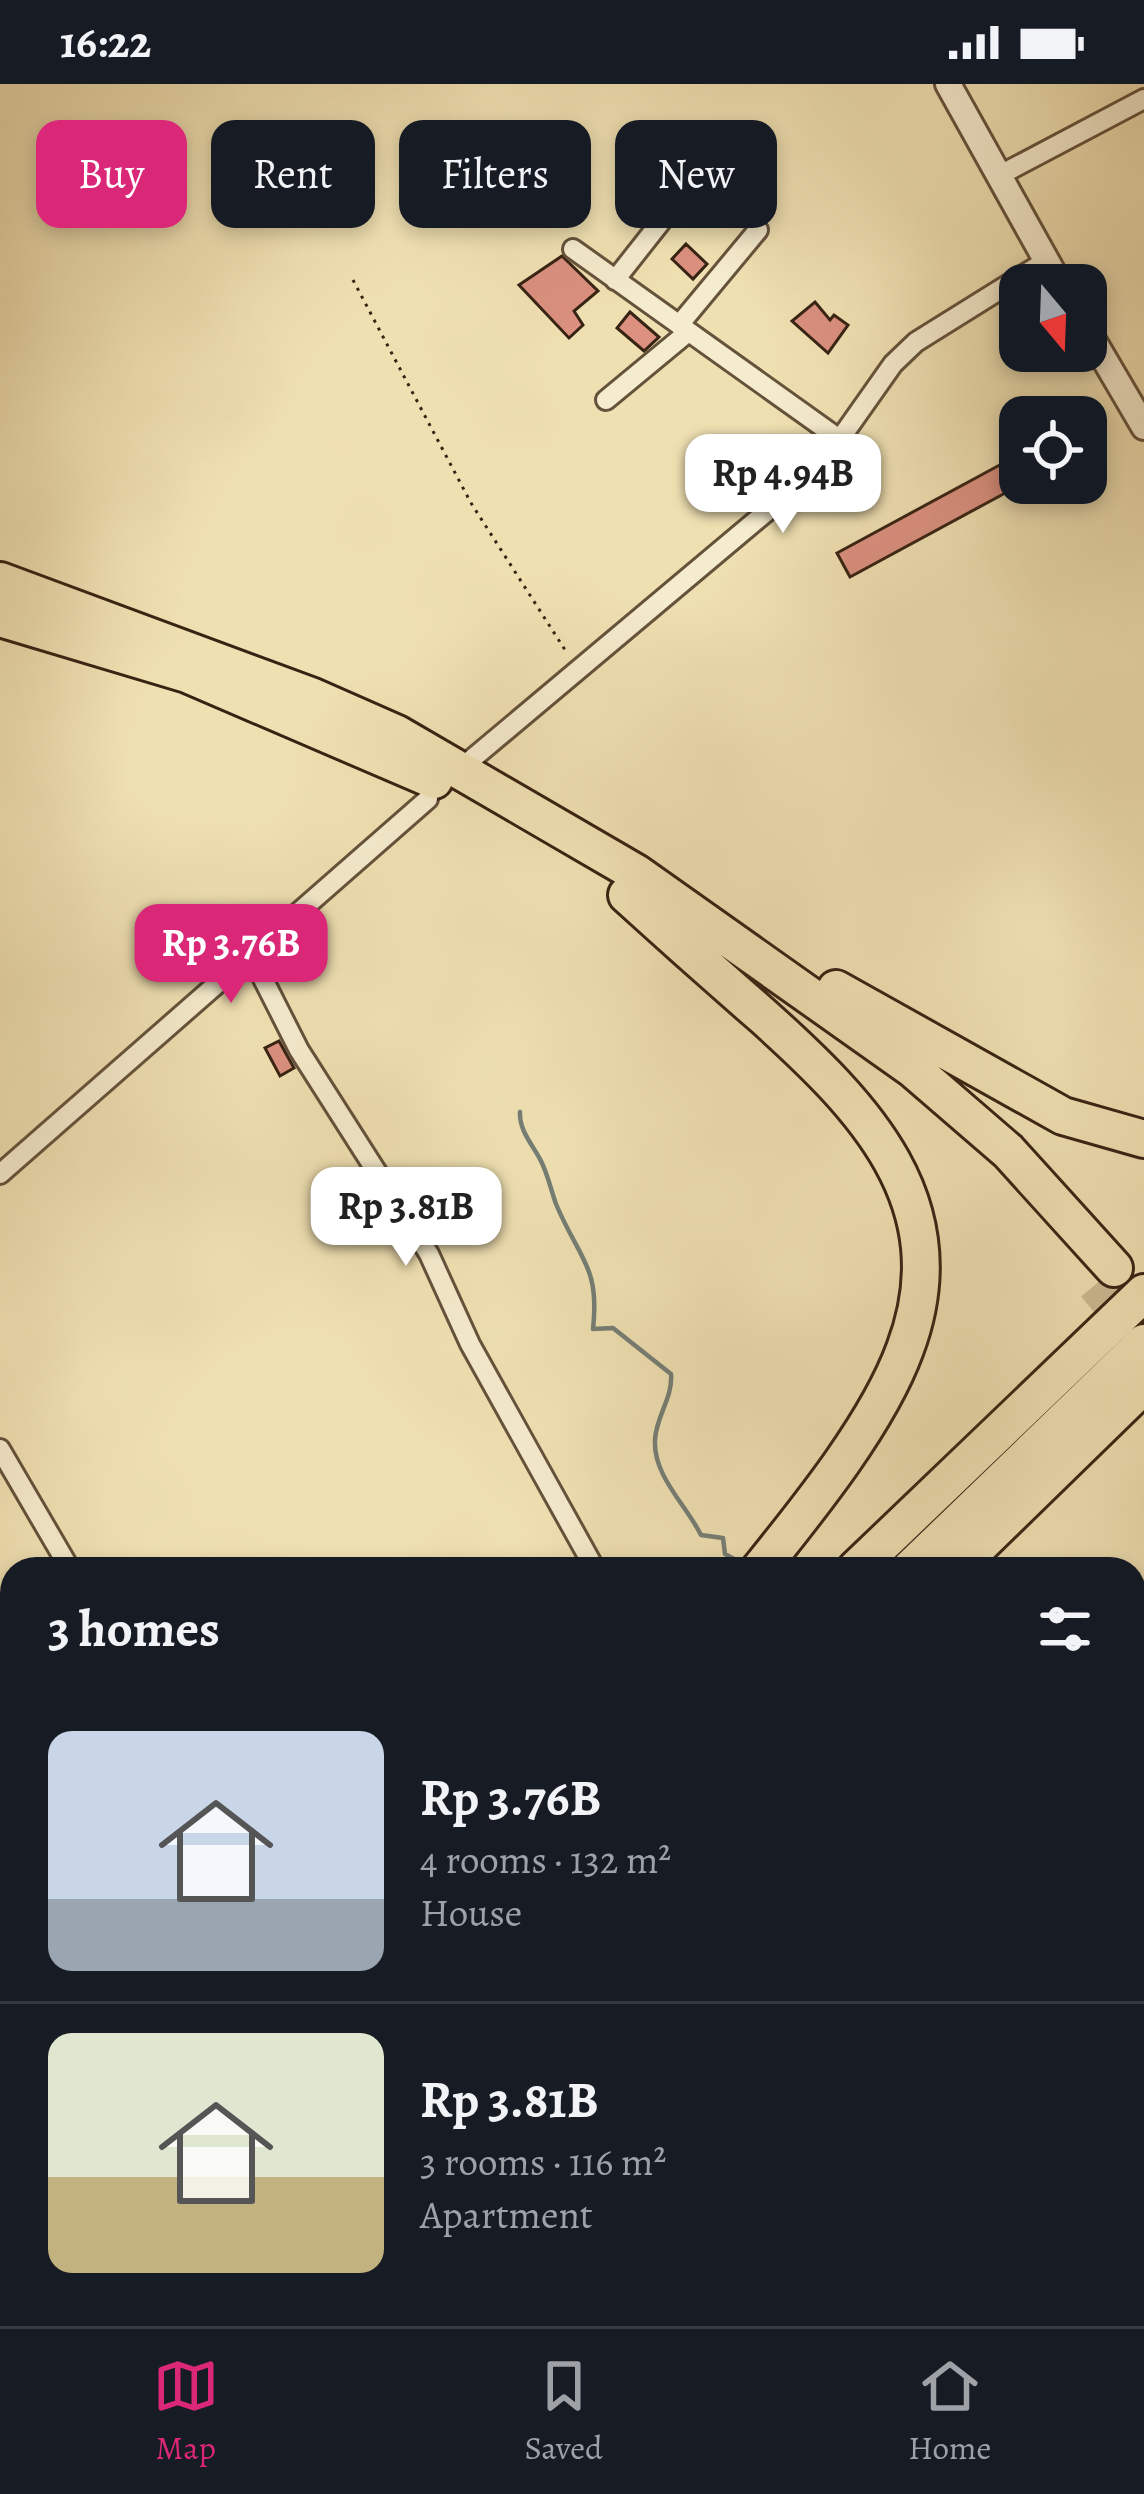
<!DOCTYPE html>
<meta charset="utf-8">
<style>
body{margin:0;font-family:Alegreya,serif;background:#242831;color:#f1f3f6;height:100vh;display:flex;flex-direction:column;font-size:45px;white-space:nowrap}
*{box-sizing:border-box;margin:0}
p{font-size:39px;color:#9ea1a6}
.icon{flex:none;width:66px;height:66px;fill:none;stroke:currentColor;stroke-width:2;stroke-linecap:round;stroke-linejoin:round}
.map{position:relative;flex:1;overflow:hidden}
.side{position:absolute;left:0px;top:1473px;width:1146px;height:771px;display:flex;flex-direction:column;background:#171b24;border-radius:36px 36px 0 0;box-shadow:0 6px 18px #0003}
.side>*{flex:none}
.banner{position:absolute;left:36px;top:36px;width:1074px;height:108px;display:flex;gap:24px}
.needle{width:78px;rotate:161deg}
.tools{position:absolute;left:999px;top:180px;display:grid;gap:24px}
.tools a{display:grid;place-items:center;width:108px;height:108px;border-radius:24px;background:#171b24;box-shadow:0 6px 18px #0003;font-size:60px}
.price{position:absolute;translate:-50% -102px;padding:0 27px;border-radius:24px;background:#fff;color:#222;font-size:39px;line-height:78px;filter:drop-shadow(0 3px 6px #0008)}
.price::after{content:'';position:absolute;left:50%;top:72px;width:36px;height:27px;margin-left:-18px;background:inherit;clip-path:polygon(0 0,100% 0,50% 100%)}
.price.selected{background:#db2777;color:#fff}
ul{padding:0;list-style:none}
li{display:flex;align-items:center;gap:36px;height:300px;padding:0 48px}
li+li{border-top:3px solid #363941}
li span{display:grid;place-items:center;flex:none;width:336px;height:240px;border-radius:24px;color:#555}
li>.icon{margin-inline-start:auto}
span .icon{width:144px;height:144px;fill:#fffc;stroke-width:1}
li b{font-size:51px}
h2{display:flex;justify-content:space-between;align-items:center;height:144px;padding:0 48px;font-size:51px}
.tag{padding:0 42px;border-radius:24px;background:#171b24;box-shadow:0 6px 18px #0003;font-size:42px;line-height:108px}
.tag.selected{background:#db2777;color:#fff}
.status{display:flex;justify-content:space-between;align-items:center;height:84px;padding:0 60px;background:#171b24;direction:ltr}
.status svg{height:33px;fill:currentColor}
.tab-bar{display:flex;justify-content:space-around;align-items:center;height:168px;border-top:3px solid #363941;background:#171b24;font-size:33px;color:#9ea1a6}
.tab-bar a{display:grid;justify-items:center;gap:6px}
.tab-bar .selected{color:#db2777}
.map>svg:first-child{display:block}
.lines{fill:none;stroke-linecap:round;stroke-linejoin:round}
.stream{stroke:#757e75;stroke-width:4.5}
.building{fill:#db9080;stroke:#372313;stroke-width:3}
.motorway-tunnel{stroke:#caba92;stroke-width:36;stroke-dasharray:36 18;stroke-linecap:butt}
.service-casing{stroke:#65523b;stroke-width:15}
.minor-casing{stroke:#65523b;stroke-width:24}
.tertiary-casing{stroke:#65523b;stroke-width:30}
.motorway-casing{stroke:#372313;stroke-width:42}
.path{stroke:#372313;stroke-width:3;stroke-dasharray:3 6;stroke-linecap:butt}
.service{stroke:#f5ebcd;stroke-width:9}
.minor{stroke:#f5ebcd;stroke-width:18}
.tertiary{stroke:#f5ebcd;stroke-width:24}
.motorway{stroke:#efe0b2;stroke-width:36}
</style>
<div class="status"><b>16:22</b><svg viewBox="0 0 49 12"><path d="M0 12V9h3v3zM5 12V6h3v6zM10 12V3h3v9zM15 12V0h3v12zM26 1h20v11H26zM47 4h2v5h-2z"/></svg></div>
<div class="map">
<svg width="1144" height="2242" viewBox="0 0 1144 2242">
<rect width="100%" height="100%" fill="#efe0b2"/>
<filter id="stains"><feTurbulence type="fractalNoise" baseFrequency=".00167" numOctaves="4"/><feColorMatrix values="0 0 0 0 .2 0 0 0 0 .09 0 0 0 0 .02 0 0 0 .5 -.17"/></filter>
<radialGradient id="worn" r=".72"><stop offset=".6" stop-color="#630" stop-opacity="0"/><stop offset="1" stop-color="#630" stop-opacity=".3"/></radialGradient>
<g class="lines">
<path class="stream" d="M520,1028C519,1047 533,1061 541,1077C548,1091 551,1106 556,1120C579,1175 600,1182 593,1245L613,1244L671,1290C673,1314 656,1332 655,1356C653,1392 687,1422 701,1451L723,1454L725,1470L748,1483"/>
</g>
<path class="building" d="M686,160L707,180L693,195L672,175Z
M562,172L598,207L574,227L583,241L569,254L519,201Z
M815,218L830,236L834,231L848,241L828,269L792,237Z
M630,228L659,253L644,267L617,244Z
M1020,370V401L850,493L837,469Z
M279,957L294,984L280,992L265,964Z"/>
<g class="lines">
<path class="motorway-tunnel" d="M1095,1201L1138,1253"/>
<g class="service-casing">
<path id="service" d="M1134,1814L1144,1808
M1025,2232L1030,2242"/>
</g>
<g class="minor-casing">
<path id="minor" d="M1000,91L1144,15
M573,165L842,357
M615,196L671,125
M679,241L758,146
M606,316L687,249
M472,675L821,382L893,280L916,258L1046,177
M250,869L299,966L429,1170L470,1260L595,1485
M0,1090L428,715
M0,1365L70,1485
M0,1649L12,1648
M0,1692L12,1731
M0,1844L12,1841
M0,1965L12,1962
M0,2007L5,2027L0,2040
M496,2232L507,2242"/>
</g>
<g class="tertiary-casing">
<path id="tertiary" d="M948,0L1060,201
M1086,244L1144,343"/>
</g>
<g class="motorway-casing">
<path id="motorway" d="M0,497L313,613L397,650L636,789L913,985L1008,1067L1114,1184
M0,534L187,590L434,696
M627,811C672,852 717,892 763,932C863,1022 960,1119 905,1265C878,1339 809,1424 760,1485
M836,905L1063,1032L1144,1055
M856,1485L1144,1209
M910,1485L1144,1259
M955,1485L1144,1301
M1134,1967L1144,1965
M185,2242L194,2232
M229,2242L238,2232
M271,2242L281,2232"/>
</g>
<path class="path" d="M353,196L471,419L567,569"/>
<use href="#service" class="service"/>
<use href="#minor" class="minor"/>
<use href="#tertiary" class="tertiary"/>
<use href="#motorway" class="motorway"/>
</g>
<rect width="100%" height="100%" filter="url(#stains)"/>
<rect width="100%" height="100%" fill="url(#worn)"/>
</svg>
<div class="tools">
<a><svg class="needle" viewBox="-14 -14 28 28"><path d="M0-13l5 13h-10z" fill="#e53935"/><path d="M0 13l5-13h-10z" fill="#9ea1a6"/></svg></a>
<a><svg class="icon" aria-label="locate" viewBox="0 0 24 24"><circle cx="12" cy="12" r="6"/><path d="M12 2v4M12 18v4M2 12h4M18 12h4"/></svg></a>
</div>
<b class="price" style="left:783px;top:452px">Rp 4.94B</b>
<b class="price selected" style="left:231px;top:922px">Rp 3.76B</b>
<b class="price" style="left:406px;top:1185px">Rp 3.81B</b>
<div class="banner">
<a class="tag selected">Buy</a>
<a class="tag">Rent</a>
<a class="tag">Filters</a>
<a class="tag">New</a>
</div>
<section class="side">
<h2>3 homes<svg class="icon" aria-label="filters" viewBox="0 0 24 24"><path d="M4 7h16M4 17h16"/><circle cx="9" cy="7" r="2"/><circle cx="15" cy="17" r="2"/></svg></h2>
<ul>
<li><span style="background:linear-gradient(#c9d6e8 70%,#9aa5b1 0)"><svg class="icon" aria-label="home" viewBox="0 0 24 24"><path d="M3 11l9-7 9 7M6 9v11h12V9"/></svg></span><div><b>Rp 3.76B</b><p>4 rooms · 132 m²</p><p>House</p></div></li>
<li><span style="background:linear-gradient(#dfe7d0 60%,#c2b280 0)"><svg class="icon" aria-label="home" viewBox="0 0 24 24"><path d="M3 11l9-7 9 7M6 9v11h12V9"/></svg></span><div><b>Rp 3.81B</b><p>3 rooms · 116 m²</p><p>Apartment</p></div></li>
</ul>
</section>
</div>
<nav class="tab-bar">
<a class="selected"><svg class="icon" aria-label="map" viewBox="0 0 24 24"><path d="M3 6l6-2 6 2 6-2v14l-6 2-6-2-6 2zM9 4v14M15 6v14"/></svg>Map</a>
<a><svg class="icon" aria-label="saved" viewBox="0 0 24 24"><path d="M7 4h10v16l-5-4-5 4z"/></svg>Saved</a>
<a><svg class="icon" aria-label="home" viewBox="0 0 24 24"><path d="M3 11l9-7 9 7M6 9v11h12V9"/></svg>Home</a>
</nav>
